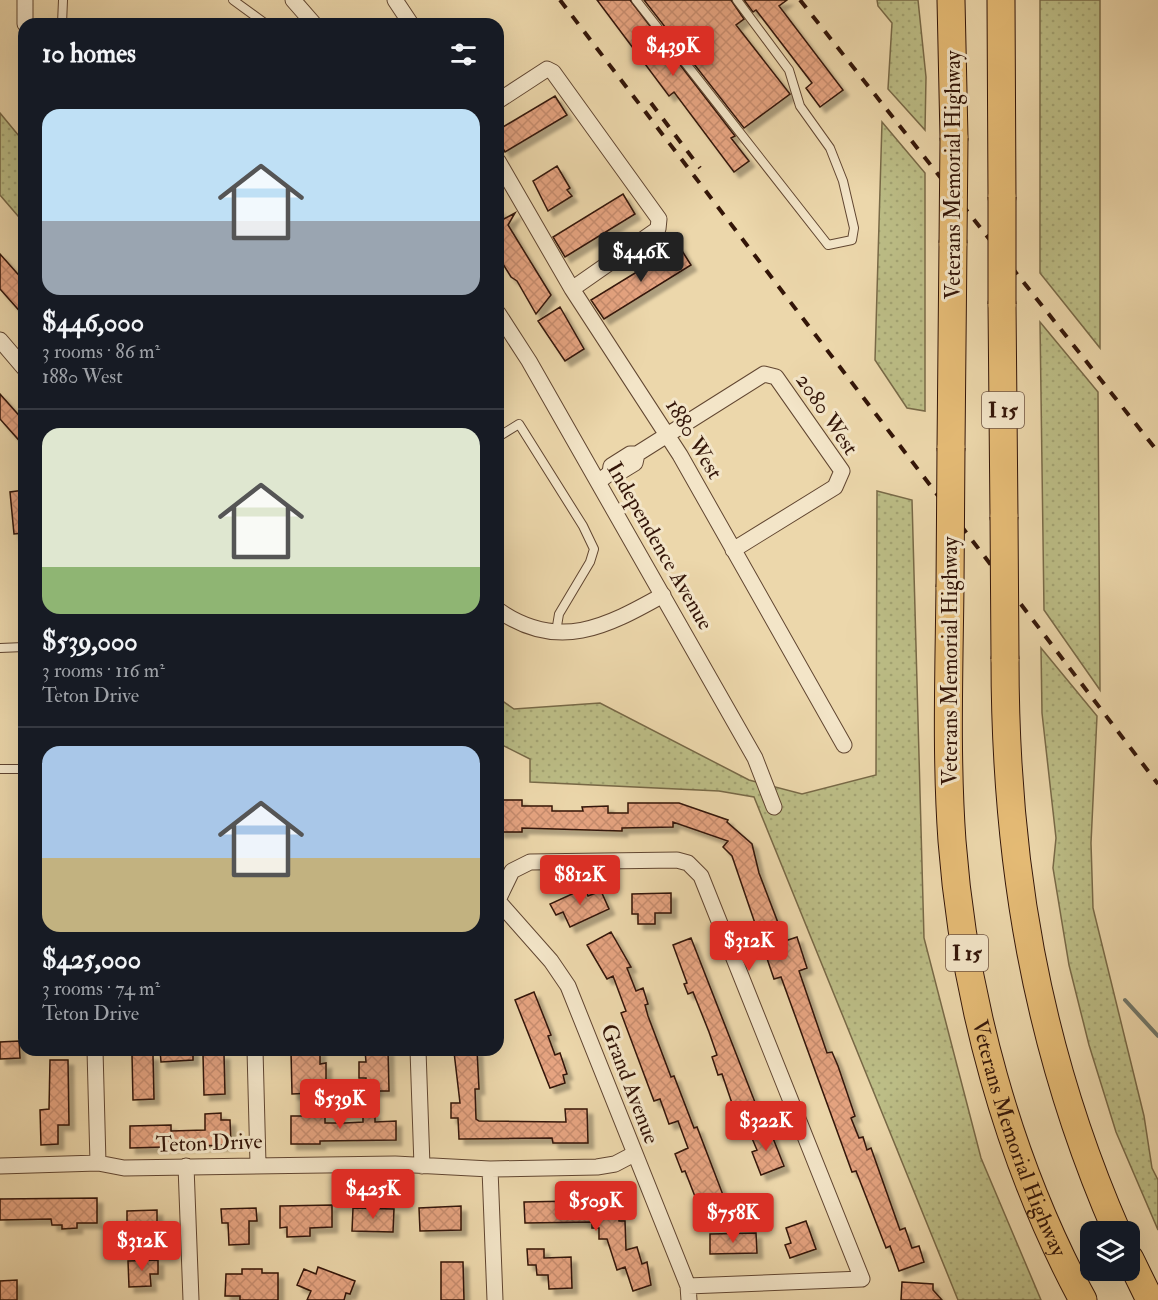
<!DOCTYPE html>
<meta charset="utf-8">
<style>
body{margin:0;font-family:"IM FELL Double Pica",serif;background:#242831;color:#f1f3f6;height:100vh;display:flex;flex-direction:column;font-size:22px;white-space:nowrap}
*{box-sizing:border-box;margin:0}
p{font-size:20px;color:#9ea1a6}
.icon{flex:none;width:33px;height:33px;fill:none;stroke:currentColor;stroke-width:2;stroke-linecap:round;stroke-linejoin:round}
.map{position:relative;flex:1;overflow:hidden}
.side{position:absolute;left:18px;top:18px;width:486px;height:1038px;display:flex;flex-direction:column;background:#171b24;border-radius:18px;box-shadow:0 6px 24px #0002}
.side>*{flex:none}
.controls{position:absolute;left:1080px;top:1221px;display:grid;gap:12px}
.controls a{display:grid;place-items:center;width:60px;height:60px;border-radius:12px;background:#171b24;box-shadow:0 6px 24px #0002;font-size:30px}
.price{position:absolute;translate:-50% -51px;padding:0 14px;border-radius:6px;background:#d93025;color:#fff;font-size:20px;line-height:39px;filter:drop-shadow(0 2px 3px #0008)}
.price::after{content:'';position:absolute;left:50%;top:36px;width:18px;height:14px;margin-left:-9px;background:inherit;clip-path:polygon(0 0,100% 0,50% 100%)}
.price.selected{background:#222;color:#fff}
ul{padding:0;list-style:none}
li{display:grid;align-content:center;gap:12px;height:318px;padding:0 24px}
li+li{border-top:2px solid #363941}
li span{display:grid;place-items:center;height:186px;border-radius:18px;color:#555}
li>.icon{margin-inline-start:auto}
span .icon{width:108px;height:108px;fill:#fffc;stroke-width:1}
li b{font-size:26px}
h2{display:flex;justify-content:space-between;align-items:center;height:72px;padding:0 24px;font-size:26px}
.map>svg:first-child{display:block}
.grass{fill:url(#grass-dots);stroke:#786947;stroke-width:1.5}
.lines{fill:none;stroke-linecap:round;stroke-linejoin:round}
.stream{stroke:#70776a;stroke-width:4}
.building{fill:url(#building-cross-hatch);stroke:#331508;stroke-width:1.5;filter:url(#shadow)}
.service-casing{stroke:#614631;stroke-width:10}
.minor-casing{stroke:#614631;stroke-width:17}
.motorway-casing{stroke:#331508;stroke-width:29}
.service{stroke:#f3e5c8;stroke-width:8}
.minor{stroke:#f3e5c8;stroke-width:15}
.motorway{stroke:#e6bc76;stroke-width:27}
.rail{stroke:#331508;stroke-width:4;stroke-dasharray:10 10;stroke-linecap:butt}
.motorway-bridge-casing{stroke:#331508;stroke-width:29;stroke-linecap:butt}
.motorway-bridge{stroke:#e6bc76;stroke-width:27}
.labels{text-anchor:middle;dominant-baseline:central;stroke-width:6;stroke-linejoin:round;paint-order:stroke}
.shield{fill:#f3e5c8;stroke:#6d5342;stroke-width:1.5}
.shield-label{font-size:21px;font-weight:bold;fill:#331508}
.street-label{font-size:22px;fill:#331508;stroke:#f3e5c8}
</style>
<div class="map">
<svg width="1158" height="1300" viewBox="0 0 1158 1300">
<defs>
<pattern id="grass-dots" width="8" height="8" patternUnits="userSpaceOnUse" patternTransform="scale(1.5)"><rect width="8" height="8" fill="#bcbd86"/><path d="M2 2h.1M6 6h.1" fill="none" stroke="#a2a272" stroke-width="1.8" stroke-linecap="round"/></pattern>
<pattern id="building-cross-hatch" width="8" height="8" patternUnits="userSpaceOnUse" patternTransform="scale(1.5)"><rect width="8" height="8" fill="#e6a481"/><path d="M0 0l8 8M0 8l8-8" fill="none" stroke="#c68c6e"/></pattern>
<filter id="shadow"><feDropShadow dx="5.5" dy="5.5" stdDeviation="1.5" flood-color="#0004"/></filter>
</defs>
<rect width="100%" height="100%" fill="#ecd7ab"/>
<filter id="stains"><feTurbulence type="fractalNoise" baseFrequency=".00333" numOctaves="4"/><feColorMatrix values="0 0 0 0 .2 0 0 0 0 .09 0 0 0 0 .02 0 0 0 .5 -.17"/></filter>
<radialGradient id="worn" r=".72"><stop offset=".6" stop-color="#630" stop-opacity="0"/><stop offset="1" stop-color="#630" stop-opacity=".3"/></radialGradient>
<path class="grass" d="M877,0H918L926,77L925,130L888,89L892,23L878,6Z
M1040,0H1100V348L1040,273Z
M0,113L24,142V223L0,195Z
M882,122L925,173V411L907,408L875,360Z
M1040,322L1098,392L1100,690L1044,610Z
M877,491L912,500L924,938L981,1158L1041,1300H958L754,797L719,791L530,782V759L498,743V698L514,709L600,703L749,780L802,794L876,775Z
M1041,648L1097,716L1091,843L1093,908L1144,1116L1152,1168L1158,1180V1230L1116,1132L1089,1045L1069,965L1053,868L1056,838L1042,713Z"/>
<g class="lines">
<path class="stream" d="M1125,1000L1158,1036"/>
</g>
<path class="building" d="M597,0H630L735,136L731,138L749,161L734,172L674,92L669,96Z
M644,0H731L744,19L736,25L790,94L744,128Z
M744,0H787L779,6L843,90L820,107L806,88L812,83L756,10L753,12Z
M555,96L567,115L505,152L498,140V130Z
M557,166L570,188L567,190L572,196L548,211L533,181Z
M623,194L635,214L565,257L553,237Z
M498,208L504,219L515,213L508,225L551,295L536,314L517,281L511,277L498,256Z
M679,246L691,265L604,319L591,300Z
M0,254L24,281V316L0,289Z
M560,307L584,349L565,361L538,321Z
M0,394L24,421V446L0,419Z
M24,490V533L14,534L10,492Z
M498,800H522V806H552V811H583L582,807L608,806V813H628V803H679L728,820L727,822L752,844L759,873L785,941L797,937L807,968L799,971L827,1053L832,1052L838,1066L855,1116L851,1118L859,1138L863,1137L867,1150L871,1148L900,1230L905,1228L912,1248L919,1246L924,1262L899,1271L890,1246L886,1248L856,1171L852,1172L781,977L774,979L732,856L723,847L728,841L673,822V827L622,828V831L522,828V832H499Z
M585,888L588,896L601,891L609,909L570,927L563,912L556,915L550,904Z
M671,893V913H655V924H638V914H632V894Z
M611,932L631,967L627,968L636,991L643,988L648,1004L645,1005L648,1016L671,1077L674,1076L694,1128L697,1127L723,1195L718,1197L724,1214L705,1222L685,1171L682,1172L675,1154L688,1148L678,1121L669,1124L660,1099L654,1101L621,1013L626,1011L613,976L607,979L587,945Z
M691,938L758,1110L737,1118L722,1074L718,1075L712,1057L717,1055L709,1032L693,992L688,994L684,984L687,983L673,945Z
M534,992L551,1035L548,1036L555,1055L560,1053L567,1074L563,1075L565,1083L550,1088L515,1000Z
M19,1041L20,1058L0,1059V1042Z
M160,1050H193V1060L161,1062Z
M320,1050V1064L326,1063V1082H313V1093L292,1094L291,1052Z
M365,1050H388L389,1091H366V1078H359V1062H366Z
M477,1050L479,1089H475L476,1119L479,1121L566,1122L565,1109H587L588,1143H553L552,1138L459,1139L458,1118H451V1103H460L454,1052Z
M224,1054L225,1094L204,1095L203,1055Z
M132,1055H153L154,1099L133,1100Z
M50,1060H68L69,1125H58V1144L41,1145L40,1110L49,1109Z
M221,1113V1120H230L231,1145L130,1148V1126L171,1125V1131L205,1130V1114Z
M363,1113H375V1122L396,1121V1140L320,1141V1144H291V1116H325V1123H345L363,1122Z
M769,1128L784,1166L761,1175L752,1152L757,1150L751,1136Z
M97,1198V1223H77V1228L62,1229V1225H52L51,1219L0,1220V1199Z
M597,1198H618L619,1221H625L626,1250L637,1247L642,1264L647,1262L651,1285L633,1291L625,1267L617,1270L607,1239H599V1228H592V1222L525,1223L524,1202L573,1201L574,1211L598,1210Z
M332,1205V1227L310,1228V1236L287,1237V1227L280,1228V1206Z
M461,1206V1230L420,1231L419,1208Z
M256,1208L257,1221H249V1244L229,1245L228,1223H222L221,1209Z
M353,1208L394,1209L393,1232L352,1231Z
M157,1210V1237H127V1211Z
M806,1221L816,1249L790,1258L785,1245L791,1243L786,1228Z
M756,1233L757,1253L710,1254V1234Z
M527,1249H544V1258L571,1257L572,1288L549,1289L548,1275H537L536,1265H528Z
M158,1260V1274H150L151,1286L129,1287L128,1261Z
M441,1262H463L464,1300H441Z
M318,1267L355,1281L350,1294L346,1293L344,1300H307L311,1291L297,1285L304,1269L316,1274Z
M242,1269H262V1273H278V1300H240V1296H225L226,1274H242Z
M17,1280V1300H0V1281Z
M902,1282L933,1284V1290L942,1300H901Z"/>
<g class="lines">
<g class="service-casing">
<path id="service" d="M233,0L266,24
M636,0L828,245L852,240L854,228L843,181L830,148L800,106L789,70L737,0
M62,24L63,0
M498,437L519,424L583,526L594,549L590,562L559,614L556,632
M0,648L24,647
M0,769H24"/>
</g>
<g class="minor-casing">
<path id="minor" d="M25,0V24
M293,0L314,24
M395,0L411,24
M498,101L547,69L553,72L659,219L658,229L572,289
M498,161L572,289L680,455L844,745
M498,313L529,361L755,758L774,807
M0,340L24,368
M610,473L617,474L635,463L637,454
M598,482L610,473L611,466L630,454H637L764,374L776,377L842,471L835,487L733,550
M498,610C558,652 606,627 663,595
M498,900L512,871L530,862L677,860L688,863L701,876L862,1279L688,1286
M498,901L551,961L568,986L688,1286L689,1300
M95,1050L98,1163
M255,1050L258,1164
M418,1050L422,1166
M0,1166L98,1163L124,1168L395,1164L490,1169L597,1167L615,1164L634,1154
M186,1166L191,1300
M490,1169L495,1300"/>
</g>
<g class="motorway-casing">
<g id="motorway">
<path d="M951,0L954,138"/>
<path d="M1001,0L1002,197"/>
<path d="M1002,304L1004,517"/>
<path d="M951,448L953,243"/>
<path id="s1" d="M950,587C949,672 946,757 952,841C964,998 1008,1161 1083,1300"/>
<path d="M1005,659C1005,860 1036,1047 1117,1232"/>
<path d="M1130,1259L1150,1300"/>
</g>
</g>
<use href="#service" class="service"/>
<use href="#minor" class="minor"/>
<use href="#motorway" class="motorway"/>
<path class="rail" d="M560,0L1158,784
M800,0L1158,452
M651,103L700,168"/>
<g class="motorway-bridge-casing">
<path id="motorway-bridge" d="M1002,197V304
M953,243L954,138
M1004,517L1005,659
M950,587L951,448"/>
</g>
<use href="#motorway-bridge" class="motorway-bridge"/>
</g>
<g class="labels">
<g class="shield">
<rect x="982" y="392" width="42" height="36" rx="4.5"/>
<rect x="946" y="935" width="42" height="36" rx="4.5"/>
</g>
<g class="shield-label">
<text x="1003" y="410">I 15</text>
<text x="967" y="953">I 15</text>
</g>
<g class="street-label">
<text transform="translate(953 175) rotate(-90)">Veterans Memorial Highway</text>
<text transform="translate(827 414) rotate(56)">2080 West</text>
<text transform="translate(694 439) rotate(59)">1880 West</text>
<text transform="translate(660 546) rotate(60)">Independence Avenue</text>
<text transform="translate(950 661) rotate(-90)">Veterans Memorial Highway</text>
<text transform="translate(630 1084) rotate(69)">Grand Avenue</text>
<text stroke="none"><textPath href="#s1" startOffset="560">Veterans Memorial Highway</textPath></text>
<text transform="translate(209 1143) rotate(-2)">Teton Drive</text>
</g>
</g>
<rect width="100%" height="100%" filter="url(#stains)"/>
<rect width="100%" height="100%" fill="url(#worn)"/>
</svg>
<div class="controls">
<a><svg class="icon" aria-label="layers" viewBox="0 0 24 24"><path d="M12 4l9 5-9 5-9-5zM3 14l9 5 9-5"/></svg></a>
</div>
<b class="price" style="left:673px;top:77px">$439K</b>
<b class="price selected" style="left:641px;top:283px">$446K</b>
<b class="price" style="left:580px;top:906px">$812K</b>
<b class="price" style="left:749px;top:972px">$312K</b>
<b class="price" style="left:340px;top:1130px">$539K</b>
<b class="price" style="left:766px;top:1152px">$322K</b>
<b class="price" style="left:373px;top:1220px">$425K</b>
<b class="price" style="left:596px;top:1232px">$509K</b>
<b class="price" style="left:733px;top:1244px">$758K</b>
<b class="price" style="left:142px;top:1272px">$312K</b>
<section class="side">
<h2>10 homes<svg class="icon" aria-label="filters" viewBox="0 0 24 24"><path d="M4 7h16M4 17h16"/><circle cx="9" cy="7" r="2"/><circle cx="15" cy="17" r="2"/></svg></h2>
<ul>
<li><span style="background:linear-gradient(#bfe0f5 60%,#9aa5b1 0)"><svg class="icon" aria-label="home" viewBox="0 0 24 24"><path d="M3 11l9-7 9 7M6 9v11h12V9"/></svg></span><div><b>$446,000</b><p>3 rooms · 86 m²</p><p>1880 West</p></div></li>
<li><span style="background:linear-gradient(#dfe7d0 75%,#8fb573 0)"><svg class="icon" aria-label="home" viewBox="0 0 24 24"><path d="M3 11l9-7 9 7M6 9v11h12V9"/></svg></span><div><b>$539,000</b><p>3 rooms · 116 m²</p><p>Teton Drive</p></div></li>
<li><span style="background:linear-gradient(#a9c7e8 60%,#c2b280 0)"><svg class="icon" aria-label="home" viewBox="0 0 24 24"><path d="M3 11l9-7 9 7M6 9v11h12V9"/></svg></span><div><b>$425,000</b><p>3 rooms · 74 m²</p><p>Teton Drive</p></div></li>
</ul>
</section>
</div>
